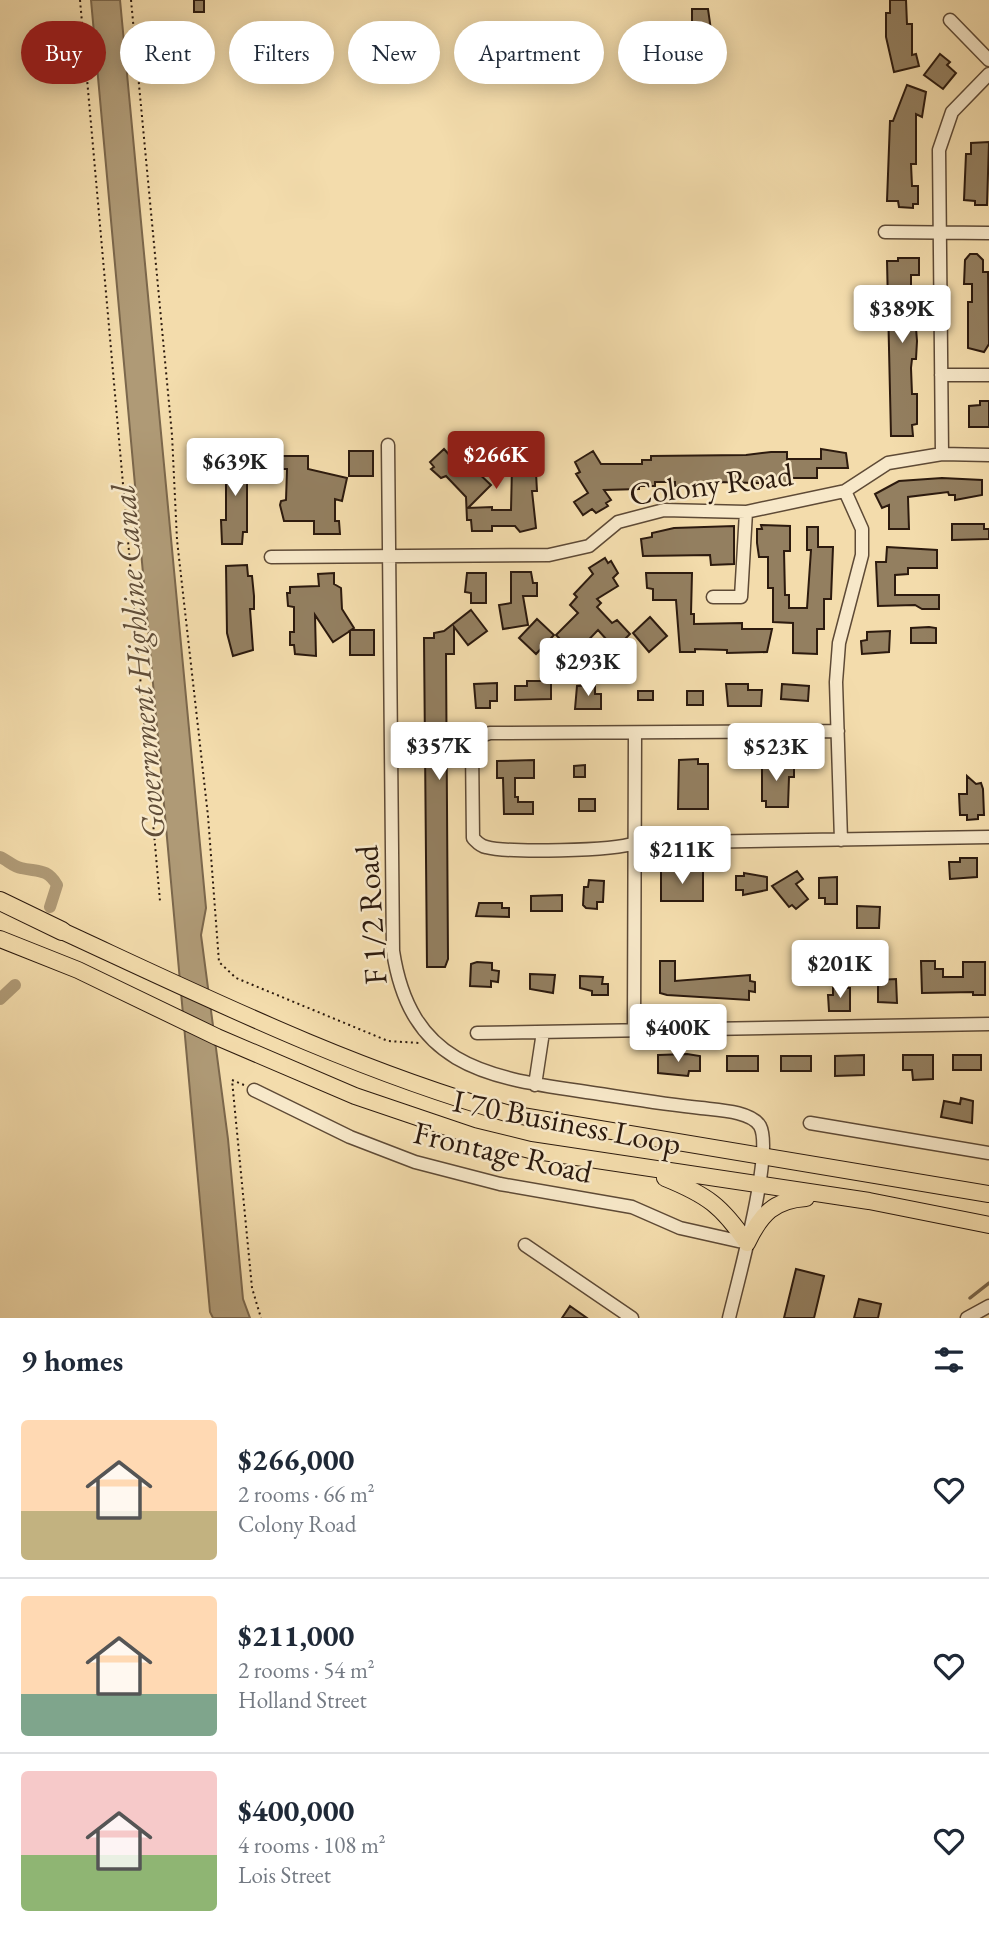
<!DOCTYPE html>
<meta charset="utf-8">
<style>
body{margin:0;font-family:"EB Garamond",serif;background:#f6f6f7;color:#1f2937;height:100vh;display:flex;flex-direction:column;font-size:26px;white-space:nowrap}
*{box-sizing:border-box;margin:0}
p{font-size:23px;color:#747a83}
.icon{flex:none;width:38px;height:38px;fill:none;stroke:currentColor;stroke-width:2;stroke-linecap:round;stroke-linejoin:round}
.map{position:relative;height:1318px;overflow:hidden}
.drawer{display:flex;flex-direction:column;background:#fff;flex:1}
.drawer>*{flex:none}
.top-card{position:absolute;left:21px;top:21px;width:948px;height:63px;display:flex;gap:14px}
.price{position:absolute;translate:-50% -60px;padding:0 16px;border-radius:7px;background:#fff;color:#222;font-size:23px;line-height:46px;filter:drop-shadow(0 2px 4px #0008)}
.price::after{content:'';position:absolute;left:50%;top:42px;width:21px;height:16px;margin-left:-10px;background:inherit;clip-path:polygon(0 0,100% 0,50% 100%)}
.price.current{background:#8f2418;color:#fff}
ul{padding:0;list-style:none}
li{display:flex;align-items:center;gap:21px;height:175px;padding:0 21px}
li+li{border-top:2px solid #e0e1e3}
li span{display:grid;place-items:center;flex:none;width:196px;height:140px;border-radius:7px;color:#555}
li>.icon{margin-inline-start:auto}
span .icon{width:84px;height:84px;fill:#fffc;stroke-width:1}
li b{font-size:30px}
h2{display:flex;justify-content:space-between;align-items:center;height:84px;padding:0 21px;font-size:30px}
.tag{padding:0 24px;border-radius:32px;background:#fff;box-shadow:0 4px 18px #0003;font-size:24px;line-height:63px}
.tag.current{background:#8f2418;color:#fff}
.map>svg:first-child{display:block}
.water{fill:#af9a76;stroke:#7b674c;stroke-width:2}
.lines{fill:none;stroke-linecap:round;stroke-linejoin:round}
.stream{stroke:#7b674c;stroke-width:3.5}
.canal{stroke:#af9a76;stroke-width:12}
.building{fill:#937f60;stroke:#2c1a0e;stroke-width:2}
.minor-casing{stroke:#5e4a36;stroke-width:15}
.major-casing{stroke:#2c1a0e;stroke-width:18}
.highway-casing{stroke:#2c1a0e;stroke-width:20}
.path{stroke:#2c1a0e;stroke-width:2;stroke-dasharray:2 3.5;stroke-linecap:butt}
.minor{stroke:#f7e8c9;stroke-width:12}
.major{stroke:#f3dcac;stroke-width:16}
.highway{stroke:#f3dcac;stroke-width:18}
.labels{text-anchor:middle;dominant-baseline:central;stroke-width:5;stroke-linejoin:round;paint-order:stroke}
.street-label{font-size:32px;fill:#2c1a0e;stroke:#f7e8c9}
.water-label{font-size:33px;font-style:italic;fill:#604d38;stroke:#f7e8c9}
</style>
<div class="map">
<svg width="989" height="1318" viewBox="0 0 989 1318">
<rect width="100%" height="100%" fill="#f3dcac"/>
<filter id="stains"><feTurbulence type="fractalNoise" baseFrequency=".00286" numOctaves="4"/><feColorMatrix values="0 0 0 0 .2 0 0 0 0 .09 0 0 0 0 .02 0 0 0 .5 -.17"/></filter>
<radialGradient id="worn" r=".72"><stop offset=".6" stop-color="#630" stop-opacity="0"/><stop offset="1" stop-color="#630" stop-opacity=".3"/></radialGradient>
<path class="water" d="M91,0H120L206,908L201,935L228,1139L243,1299L250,1318H213L210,1312Z"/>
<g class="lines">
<path class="stream" d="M970,1298L989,1283"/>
<path class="canal" d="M0,857C7,860 14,867 21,868C38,872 47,868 57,885L50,907
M0,999L15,985"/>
</g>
<path class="building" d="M194,0H204V12H194Z
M890,0H906L907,24H912V55L916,54L919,66L894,72L886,37V13H890Z
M692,9H708L711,30H708V39H692Z
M940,54L950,62L947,65L956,73L943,89L924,75Z
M907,85L926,92L922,117L916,114V164H911L912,186H918V204H913V208L899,207L898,201H887L890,121H893Z
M989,142L987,205H975V201L964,200L966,154H971V143Z
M970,254H977L983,260V272H988L989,344L984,352L968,348V302H972V284H964L965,260Z
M898,258H919V275H911V296H916L912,328H916L917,341L916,359H912L911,368L912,394H917V424L912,425L913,436H891L887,261H898Z
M980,401H989V427H969V406L980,405Z
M444,449L460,467L463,464L471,472L474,469L491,485L468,508L492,507V510H511L512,467H517V450H537L538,461H542V473H536L537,491H532L536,528L520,532L515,526H492V531H472L471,520H467L466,497L446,476L441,478L431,469L434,467L430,462Z
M821,449L846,453L848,468H817V478H787V484L718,482V485L675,486V482H655V486H639V489L604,490L611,500L606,503L608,506L596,513L592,509L583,515L574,502L588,493L576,474L580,472L575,462L593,451L601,464H642V460H651V456L746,455L771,452H787V459H821Z
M349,451H373V476H349Z
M221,452H242L243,463H247V532H243L242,544H222L221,520H226V476H221Z
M282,456H308V469L347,478L342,501L335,499V521H339L340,534H314V521H284L280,505L281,501L286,500L287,469H283Z
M942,478L982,480V495L955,500V495H949L948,492L908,497L909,529H889V505L882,508L875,494L899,481Z
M952,524H984V529H989V539L952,540Z
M761,525L790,526V551H784L785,595H789V608H807L811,550H807V527H818V547H833L831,599H824V629H817V654L793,653V623L773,622V588H768V557H759L757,543V529H762Z
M734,526V564L711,565L710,555L643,556L641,539L652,537V533L674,528Z
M887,547L937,550V568H908V574L895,575V595H939V609H922L915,605L878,606L876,562H886Z
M605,558L608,563L611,561L618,573L613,578L618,586L597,599L601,603L597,607L612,623L617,620L630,634L615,649L598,630L575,654L556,635L578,613L570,605L577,597L574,594L593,574L589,568Z
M247,565L248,576H252L254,596V609H250L253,650L233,656L227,633L226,566Z
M511,572H531L533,583H537V596H523L528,625L503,629L499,605L511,603Z
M334,573V584L341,588L342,609L354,628L351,630H374V655H350V631L333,642L315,615L316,656L295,654L294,645H290V632H294V607L288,606L287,593H290V587L319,586L318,574Z
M467,573H486V603H471V593L465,592Z
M646,573H692L691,614H694V624L742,623V629H772L767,652L727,653V650L695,649V652H680L676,600H653V589L647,588Z
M471,610L487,631L468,645L454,627V654H446L448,959L445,967H427L424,638H434V633L444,631Z
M650,617L667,636L649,652L633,633Z
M537,619L554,635L536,654L519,638Z
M929,627L936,628V643H911V628Z
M890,631L889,652L862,654L861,641L867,640V632Z
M527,681H551V699L515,700V686H527Z
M497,683V701H490V708H476L474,684Z
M726,684H748V690H762L761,706H728Z
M782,684L809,686L808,701L781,699Z
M595,685V694H601V709H575L577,686Z
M638,691H653V700H638Z
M687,691H703V705H687Z
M766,758H777V763H794V777H789L788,807H766V801H762V763H766Z
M698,759V764H708V809H678L679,760Z
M534,760V778H515V797H518V802H533V814H504L503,778H497V761Z
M585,765V777H574V766Z
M967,776L976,784L981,783L983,789L984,815H978V819L967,820V815H960L959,794H967Z
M579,799H595V811H579Z
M960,858H977V877L950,879L949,862H960Z
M661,871H703V901H661Z
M797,871L803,879L796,884L808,899L796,909L792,905L789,907L772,886Z
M744,873L767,877V890L743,895V890H736V876H744Z
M837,877V904H825V898H819V878Z
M589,880L604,881L603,902H597V909L586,908L583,905L584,887H588Z
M562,895V911H531V896Z
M479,903H502V908H509V917L476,916Z
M857,906L880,907L879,928H857Z
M797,943H810V960H797Z
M660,961H675V981L750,975V981L755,982V992L749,991V1000L667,995L660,993Z
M921,961H935V969H943V977H963V962H985V995H973V992L922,993Z
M477,962L492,963V970L499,971L498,982L491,981V987L470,986L471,964Z
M530,974L555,975L553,993L530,989Z
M580,976L603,977L602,984H608V995H592V991L580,988Z
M896,979L897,1003L878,1002V980Z
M833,988H850V1011H829L828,995H833Z
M687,1054L700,1056V1071H689L688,1076L658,1073V1055Z
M864,1055V1075L835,1076V1056Z
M903,1055H933V1079L913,1080L912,1070H903Z
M953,1055H981V1070H953Z
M727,1056H758V1071H727Z
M781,1056H811V1071H781Z
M961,1098L973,1101L972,1123L941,1117L944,1101L960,1104Z
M796,1269L824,1276L814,1318H784Z
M859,1299L881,1304L878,1318H854Z
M570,1306L587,1318H562Z"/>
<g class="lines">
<g class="minor-casing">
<path id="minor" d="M950,20L989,60
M885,232L989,233
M941,375H989
M388,445L393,951C410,1063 482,1077 580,1091C621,1097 661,1104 701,1108C717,1110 751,1111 760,1126C774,1152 737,1284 729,1318
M942,454L939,150L952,112L989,74
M271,557L549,555L589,546L618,522L664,510L746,512L845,491L888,463L942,454L989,455
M713,597H741L746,512
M838,731L490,733L480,736L472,747L473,838C477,842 480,846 486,847C508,853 614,851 635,843L989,837
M841,840L836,682L839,643L862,555V529L845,491
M634,1029L635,733
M477,1033L989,1024
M535,1085L543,1032
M254,1090L350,1137L415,1162L500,1184L632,1207L680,1228L747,1243
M810,1123L989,1153
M525,1245L632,1318
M967,1318L989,1306"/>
</g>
<g class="major-casing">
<path id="major" d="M62,931C209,999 354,1070 510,1114L989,1194
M0,939L78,970L217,1037L355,1096L473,1136L530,1150L869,1201L989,1225
M665,1178C707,1195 722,1206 747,1243C761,1214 774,1200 806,1198"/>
</g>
<g class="highway-casing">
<path id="highway" d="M0,901L62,931"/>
</g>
<path class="path" d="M80,0L160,901
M131,0L172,435L177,540L208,816L219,962L236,978L388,1041L419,1043
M244,1085L232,1080L252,1288L261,1318"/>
<use href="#minor" class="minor"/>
<use href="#major" class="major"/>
<use href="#highway" class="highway"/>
</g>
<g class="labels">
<g class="street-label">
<text transform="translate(711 484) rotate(-7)">Colony Road</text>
<text transform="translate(371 915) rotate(-94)">F 1/2 Road</text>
<text transform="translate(567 1122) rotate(11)">I 70 Business Loop</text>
<text transform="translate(503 1152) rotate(13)">Frontage Road</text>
</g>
<g class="water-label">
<text transform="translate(138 662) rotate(-95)">Government Highline Canal</text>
</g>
</g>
<rect width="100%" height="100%" filter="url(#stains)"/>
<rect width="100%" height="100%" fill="url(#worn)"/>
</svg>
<b class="price" style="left:902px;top:345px">$389K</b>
<b class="price current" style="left:496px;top:491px">$266K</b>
<b class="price" style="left:235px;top:498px">$639K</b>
<b class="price" style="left:588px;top:698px">$293K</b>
<b class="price" style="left:439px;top:782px">$357K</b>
<b class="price" style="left:776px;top:783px">$523K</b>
<b class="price" style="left:682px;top:886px">$211K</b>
<b class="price" style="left:840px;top:1000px">$201K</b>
<b class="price" style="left:678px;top:1064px">$400K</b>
<div class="top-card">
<a class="tag current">Buy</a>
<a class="tag">Rent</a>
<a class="tag">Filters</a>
<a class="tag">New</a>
<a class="tag">Apartment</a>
<a class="tag">House</a>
</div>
</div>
<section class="drawer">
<h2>9 homes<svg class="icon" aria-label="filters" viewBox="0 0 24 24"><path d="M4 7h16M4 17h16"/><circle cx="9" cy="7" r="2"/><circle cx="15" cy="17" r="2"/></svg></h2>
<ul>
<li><span style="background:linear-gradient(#ffd9b3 65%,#c2b280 0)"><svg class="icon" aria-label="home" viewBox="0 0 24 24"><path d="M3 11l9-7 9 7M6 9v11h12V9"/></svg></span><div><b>$266,000</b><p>2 rooms · 66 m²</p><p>Colony Road</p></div><svg class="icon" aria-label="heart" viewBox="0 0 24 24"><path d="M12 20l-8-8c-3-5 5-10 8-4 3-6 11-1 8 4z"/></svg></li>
<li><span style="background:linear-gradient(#ffd9b3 70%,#7fa58c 0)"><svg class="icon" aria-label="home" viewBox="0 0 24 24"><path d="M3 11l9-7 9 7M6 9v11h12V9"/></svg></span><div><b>$211,000</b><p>2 rooms · 54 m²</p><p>Holland Street</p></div><svg class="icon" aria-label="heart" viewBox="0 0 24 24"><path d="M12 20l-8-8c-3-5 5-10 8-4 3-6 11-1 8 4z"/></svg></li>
<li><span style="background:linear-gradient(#f6c9c9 60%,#8fb573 0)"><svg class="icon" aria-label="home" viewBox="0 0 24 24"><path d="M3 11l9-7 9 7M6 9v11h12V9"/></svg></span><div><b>$400,000</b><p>4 rooms · 108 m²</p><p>Lois Street</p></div><svg class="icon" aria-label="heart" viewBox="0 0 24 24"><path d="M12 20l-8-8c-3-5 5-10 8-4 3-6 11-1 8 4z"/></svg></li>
</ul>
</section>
